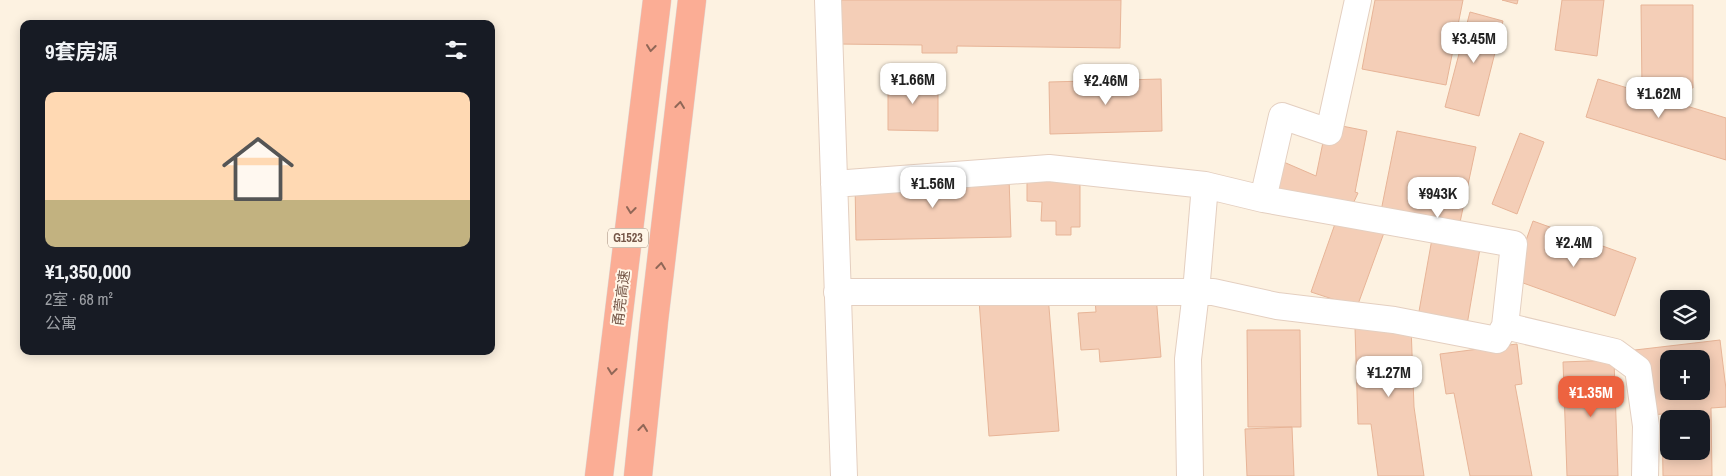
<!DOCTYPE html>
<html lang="zh">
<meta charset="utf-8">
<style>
body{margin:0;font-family:"Archivo Narrow","Noto Sans SC",sans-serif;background:#242831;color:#f1f3f6;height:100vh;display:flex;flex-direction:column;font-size:19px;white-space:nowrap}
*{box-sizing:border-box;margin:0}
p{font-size:16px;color:#9ea1a6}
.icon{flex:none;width:28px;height:28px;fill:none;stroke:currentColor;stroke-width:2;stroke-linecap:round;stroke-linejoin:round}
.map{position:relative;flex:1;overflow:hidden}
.panel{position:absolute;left:20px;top:20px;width:475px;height:335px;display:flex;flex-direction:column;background:#171b24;border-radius:10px;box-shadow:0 2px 12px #0003}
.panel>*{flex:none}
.fabs{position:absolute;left:1660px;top:290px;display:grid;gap:10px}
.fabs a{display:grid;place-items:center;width:50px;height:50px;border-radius:10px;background:#171b24;box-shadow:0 2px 12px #0003;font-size:25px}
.price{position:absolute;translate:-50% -42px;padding:0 11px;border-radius:10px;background:#fff;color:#222;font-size:16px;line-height:32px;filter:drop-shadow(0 1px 2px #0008)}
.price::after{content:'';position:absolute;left:50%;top:30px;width:15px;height:11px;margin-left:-8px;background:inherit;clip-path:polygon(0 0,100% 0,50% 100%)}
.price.current{background:#ed6340;color:#fff}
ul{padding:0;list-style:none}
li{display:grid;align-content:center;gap:10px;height:265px;padding:0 25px}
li+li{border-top:1px solid #363941}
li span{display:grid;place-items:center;height:155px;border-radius:10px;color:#555}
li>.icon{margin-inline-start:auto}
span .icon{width:90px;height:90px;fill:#fffc;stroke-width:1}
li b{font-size:21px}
h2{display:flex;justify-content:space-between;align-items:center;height:60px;padding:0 25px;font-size:21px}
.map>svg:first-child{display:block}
.building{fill:#f4ceb7;stroke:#e7b497;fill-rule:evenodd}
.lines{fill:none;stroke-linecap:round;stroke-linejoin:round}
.street-casing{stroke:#e4cfc0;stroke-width:28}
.highway-casing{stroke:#ded6d3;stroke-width:29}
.street{stroke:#fff;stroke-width:26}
.highway{stroke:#fbad95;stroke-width:28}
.oneway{stroke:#906757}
.labels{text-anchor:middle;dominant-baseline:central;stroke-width:4;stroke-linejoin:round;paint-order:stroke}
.shield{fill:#fff6e8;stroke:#9e8677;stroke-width:1}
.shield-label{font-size:12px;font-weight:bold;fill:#755647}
.street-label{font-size:14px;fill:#755647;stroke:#fff6e8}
</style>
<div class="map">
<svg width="1726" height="476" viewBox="0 0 1726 476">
<rect width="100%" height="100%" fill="#fdf2e1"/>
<path class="building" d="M838,0H1121L1120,48L957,46V53H922V45L837,44Z
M1375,0H1463L1446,85L1362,69Z
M1502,0H1518L1517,4Z
M1562,0H1604L1597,56L1555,50Z
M1641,5H1693V88L1642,89Z
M1470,12L1503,21L1479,116L1445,107Z
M888,79H938V131L888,130Z
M1161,79L1162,131L1050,134L1049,82Z
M1598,79L1726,118V160L1586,117Z
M1327,123L1367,131L1355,192L1358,193L1352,206L1385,230L1357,307L1311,292L1336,221L1266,192L1279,160L1316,176Z
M1397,131L1476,147L1459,227L1483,231L1467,325L1418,317L1435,222L1381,211Z
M1520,133L1544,142L1517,214L1492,204Z
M1027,174L1080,175V227H1071V235H1056V221H1041L1042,202L1027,201Z
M1009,178L1011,237L856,240L855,182Z
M1533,221L1636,258L1615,316L1512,279Z
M1048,295L1059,431L989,436L979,300Z
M1156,295L1161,357L1100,362L1099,349L1081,350L1078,313L1096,312L1095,300Z
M1411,326L1414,407L1424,476H1378L1371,424H1358L1355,328Z
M1247,330H1300L1301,427H1248Z
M1720,340L1726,389V407L1711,408L1712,476H1663L1662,414L1643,416L1635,350ZM1669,359H1701V391H1669ZM1669,419H1701V451H1669Z
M1517,344L1522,384L1515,385L1532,476H1470L1454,393L1446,394L1440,354Z
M1614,360L1618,476H1567L1563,362Z
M1292,427L1294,476H1247L1245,429Z"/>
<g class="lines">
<g class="street-casing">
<path id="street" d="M828,0L844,476
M834,184L1049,168L1205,185L1263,199L1282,116L1329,132L1358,0
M1263,199L1514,244L1505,326
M837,292H1213L1277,306L1394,320L1497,340L1505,326L1615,352L1638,369L1646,426L1645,476
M1190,476L1188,359L1196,292L1205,185"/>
</g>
<g class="highway-casing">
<path id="highway" d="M599,476L657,0
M638,476L654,321L692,0"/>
</g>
<use href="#street" class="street"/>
<use href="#highway" class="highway"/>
</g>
<defs><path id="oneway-chevron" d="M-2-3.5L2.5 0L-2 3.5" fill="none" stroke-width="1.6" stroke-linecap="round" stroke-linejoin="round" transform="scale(1.25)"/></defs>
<g class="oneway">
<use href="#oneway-chevron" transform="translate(651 48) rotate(97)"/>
<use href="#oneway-chevron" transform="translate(680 105) rotate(-83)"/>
<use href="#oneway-chevron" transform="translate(631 210) rotate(97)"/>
<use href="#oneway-chevron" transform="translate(661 266) rotate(-83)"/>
<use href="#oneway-chevron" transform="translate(612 371) rotate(97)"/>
<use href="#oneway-chevron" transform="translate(643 428) rotate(-84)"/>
</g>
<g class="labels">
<rect class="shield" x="608" y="228.5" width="40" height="19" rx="4"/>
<g class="shield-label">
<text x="628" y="238">G1523</text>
</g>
<g class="street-label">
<text transform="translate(621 298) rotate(-83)">甬莞高速</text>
</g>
</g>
</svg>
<div class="fabs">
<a><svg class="icon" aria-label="layers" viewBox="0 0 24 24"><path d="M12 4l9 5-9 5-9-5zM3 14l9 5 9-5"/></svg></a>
<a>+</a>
<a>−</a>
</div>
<b class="price" style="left:1474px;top:64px">¥3.45M</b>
<b class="price" style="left:913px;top:105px">¥1.66M</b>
<b class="price" style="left:1106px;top:106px">¥2.46M</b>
<b class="price" style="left:1659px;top:119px">¥1.62M</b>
<b class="price" style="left:933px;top:209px">¥1.56M</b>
<b class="price" style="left:1438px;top:219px">¥943K</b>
<b class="price" style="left:1574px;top:268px">¥2.4M</b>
<b class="price" style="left:1389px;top:398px">¥1.27M</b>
<b class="price current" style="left:1591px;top:418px">¥1.35M</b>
<section class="panel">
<h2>9套房源<svg class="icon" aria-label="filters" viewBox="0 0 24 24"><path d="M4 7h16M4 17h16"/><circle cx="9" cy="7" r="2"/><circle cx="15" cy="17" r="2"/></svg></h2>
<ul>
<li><span style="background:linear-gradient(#ffd9b3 70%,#c2b280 0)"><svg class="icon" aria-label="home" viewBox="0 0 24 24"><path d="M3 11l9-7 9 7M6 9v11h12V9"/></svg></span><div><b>¥1,350,000</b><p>2室 · 68 m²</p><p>公寓</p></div></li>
</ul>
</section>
</div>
